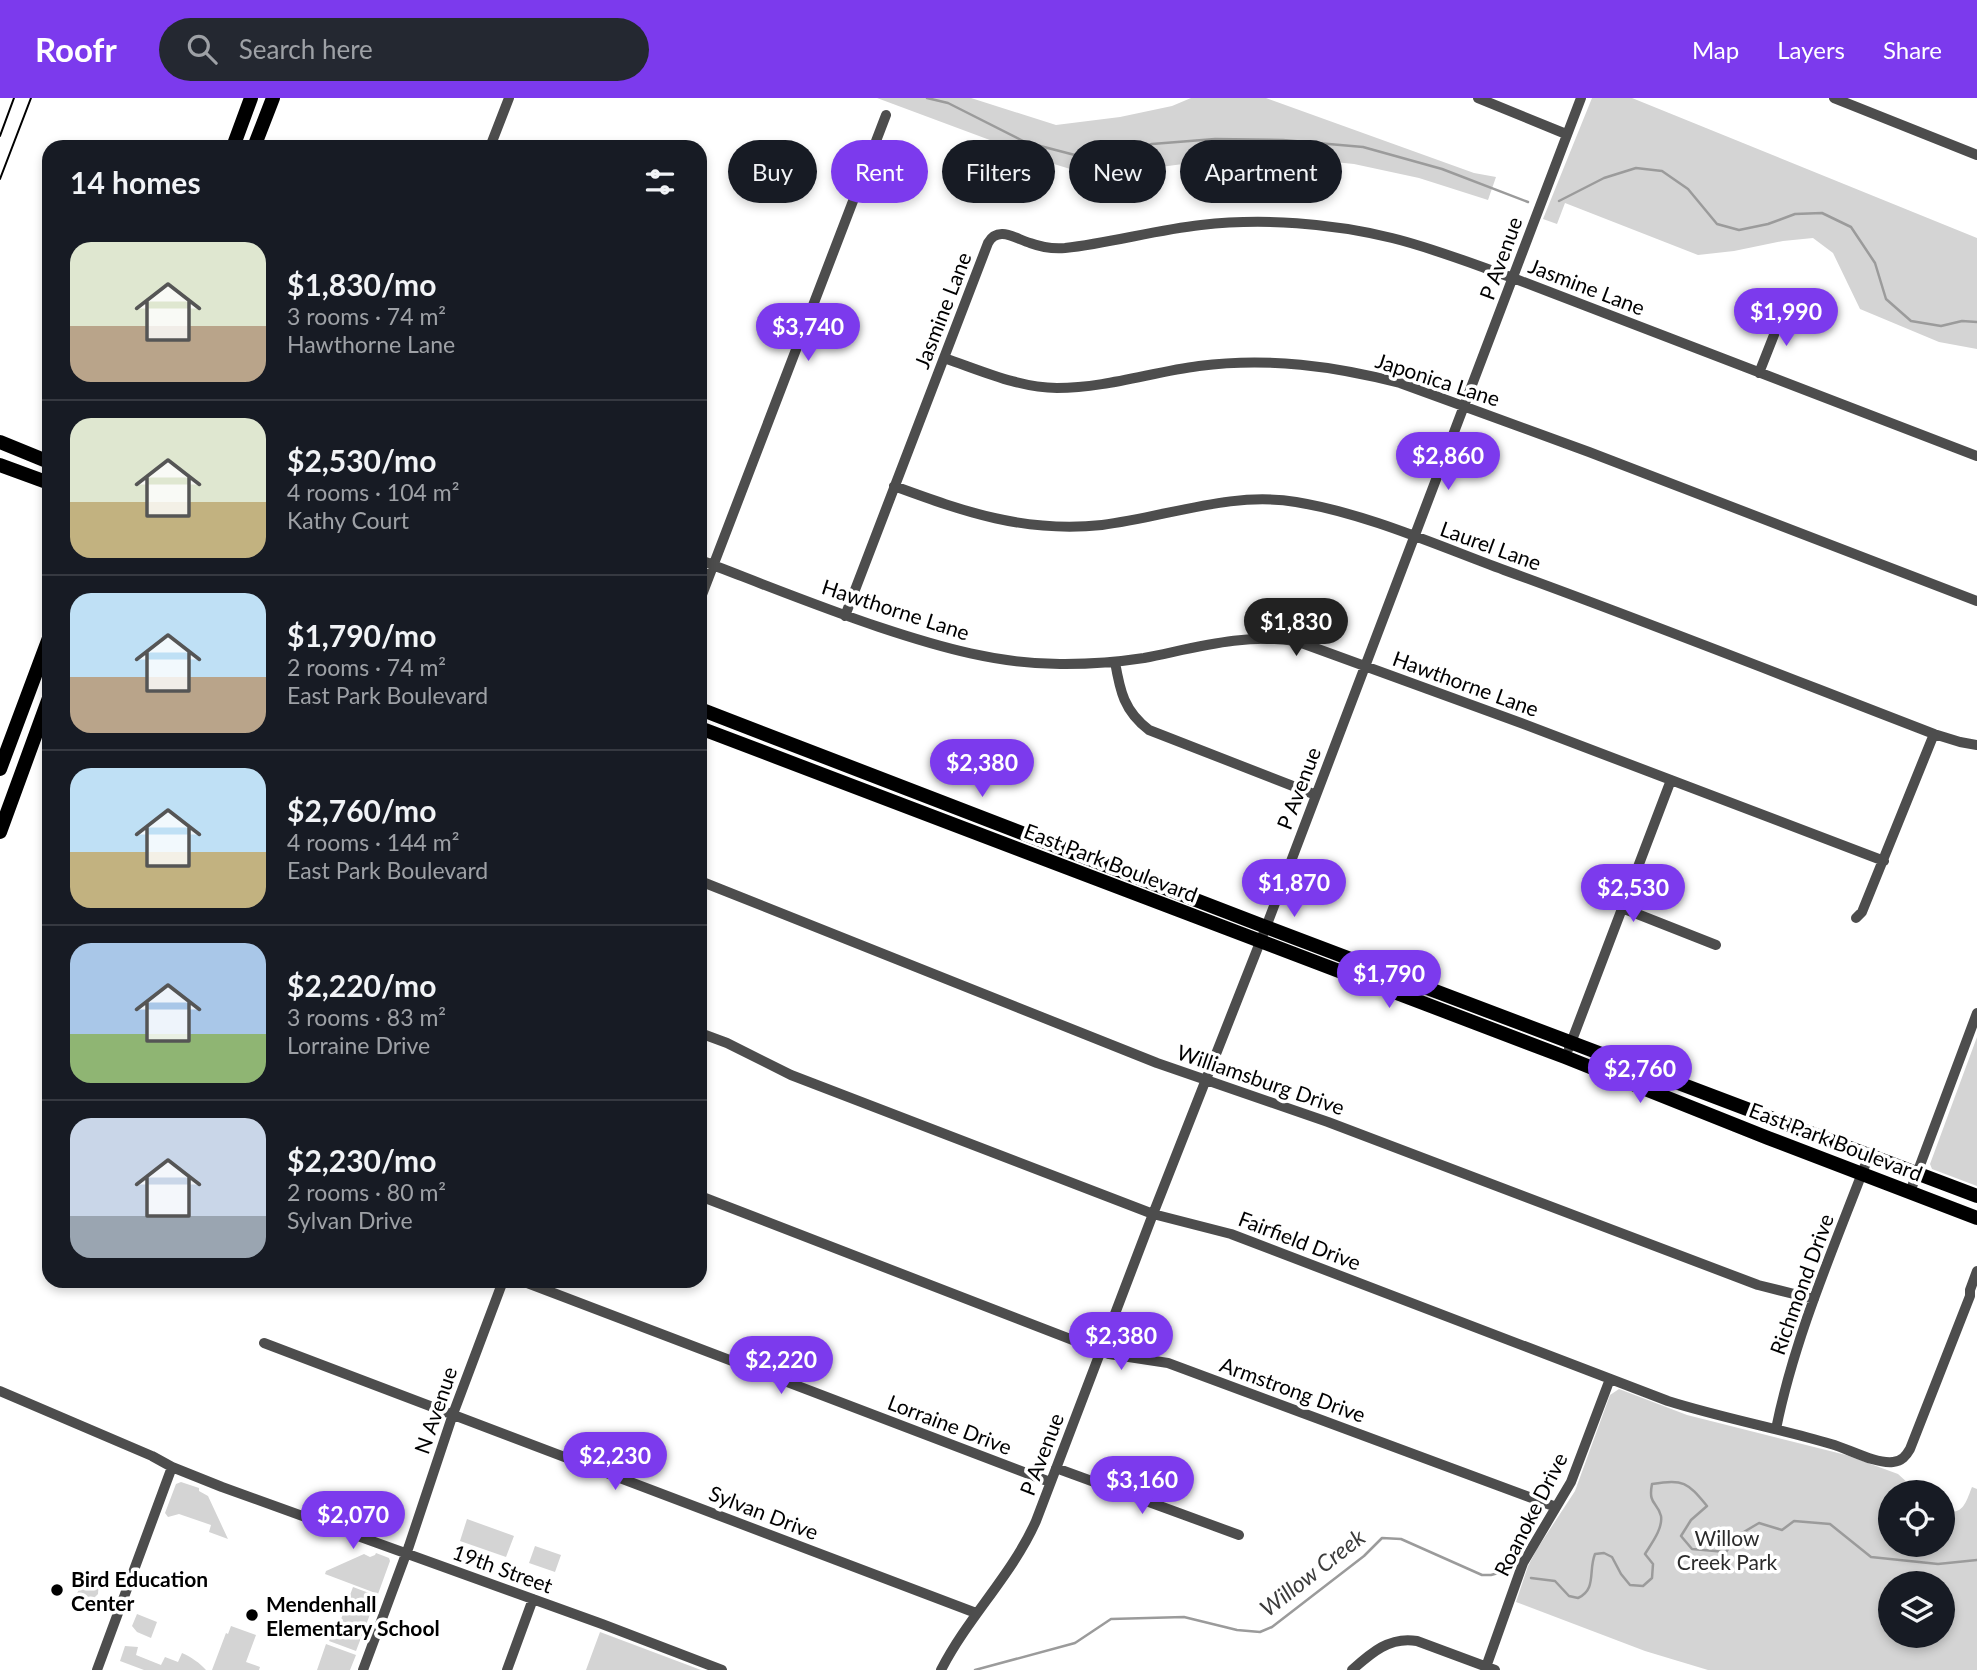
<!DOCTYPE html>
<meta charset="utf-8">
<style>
body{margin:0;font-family:Lato,sans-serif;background:#242831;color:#f1f3f6;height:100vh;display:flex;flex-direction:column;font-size:26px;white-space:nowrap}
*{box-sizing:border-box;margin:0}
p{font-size:23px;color:#9ea1a6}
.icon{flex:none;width:38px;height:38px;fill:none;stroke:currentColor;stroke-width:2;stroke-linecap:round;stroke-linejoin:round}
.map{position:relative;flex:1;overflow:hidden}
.sheet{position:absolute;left:42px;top:42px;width:665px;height:1148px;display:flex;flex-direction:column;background:#171b24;border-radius:21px;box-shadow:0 4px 10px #0003}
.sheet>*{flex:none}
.guide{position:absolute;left:728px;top:42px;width:665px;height:63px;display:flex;gap:14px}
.fabs{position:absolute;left:1878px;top:1382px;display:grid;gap:14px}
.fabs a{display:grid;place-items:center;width:77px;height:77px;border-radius:50%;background:#171b24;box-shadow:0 4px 10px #0003;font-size:35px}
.price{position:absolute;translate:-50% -60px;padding:0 16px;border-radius:24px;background:#7c3aed;color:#fff;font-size:23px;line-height:46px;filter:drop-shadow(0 2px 4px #0008)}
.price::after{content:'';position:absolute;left:50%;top:42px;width:21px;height:16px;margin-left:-10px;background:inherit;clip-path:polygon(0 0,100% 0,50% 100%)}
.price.selected{background:#222;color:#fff}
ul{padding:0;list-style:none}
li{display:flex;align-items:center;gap:21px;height:175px;padding:0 28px}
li+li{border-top:2px solid #363941}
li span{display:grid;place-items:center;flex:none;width:196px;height:140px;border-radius:21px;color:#555}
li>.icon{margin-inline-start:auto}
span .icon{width:84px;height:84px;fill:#fffc;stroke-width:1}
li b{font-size:30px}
h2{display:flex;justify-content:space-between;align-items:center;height:84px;padding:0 28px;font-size:30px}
.pill{padding:0 24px;border-radius:32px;background:#171b24;box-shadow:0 4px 10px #0003;font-size:24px;line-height:63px}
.pill.selected{background:#7c3aed;color:#fff}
header{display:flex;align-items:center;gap:42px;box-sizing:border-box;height:98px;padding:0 35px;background:#7c3aed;color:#fff}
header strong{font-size:33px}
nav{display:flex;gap:38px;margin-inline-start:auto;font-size:24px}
.search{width:490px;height:63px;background:#242831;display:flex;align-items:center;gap:18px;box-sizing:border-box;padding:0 24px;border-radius:38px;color:#9ea1a6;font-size:26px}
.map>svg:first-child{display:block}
.green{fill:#d4d4d4;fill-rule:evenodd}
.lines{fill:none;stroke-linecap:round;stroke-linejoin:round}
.stream{stroke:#9b9b9b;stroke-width:2.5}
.minor{stroke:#4d4d4d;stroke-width:10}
.major{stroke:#000;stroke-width:14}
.tram{stroke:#000;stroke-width:2}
.poi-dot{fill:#000;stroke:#fff;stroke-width:2.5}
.labels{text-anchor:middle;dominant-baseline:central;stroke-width:7;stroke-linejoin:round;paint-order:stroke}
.street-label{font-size:21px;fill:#000;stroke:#fff}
.park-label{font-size:21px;fill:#2b2b2b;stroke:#fff}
.poi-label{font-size:21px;font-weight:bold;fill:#000;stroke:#fff;text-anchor:start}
.water-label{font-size:23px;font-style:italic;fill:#3c3c3c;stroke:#fff}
</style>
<header>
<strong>Roofr</strong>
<div class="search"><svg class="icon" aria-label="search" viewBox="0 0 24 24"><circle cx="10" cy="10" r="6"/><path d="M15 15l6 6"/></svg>Search here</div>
<nav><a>Map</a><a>Layers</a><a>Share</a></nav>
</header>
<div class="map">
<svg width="1977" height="1572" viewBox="0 0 1977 1572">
<rect width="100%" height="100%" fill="#fff"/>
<path class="green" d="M877,0H971L1056,27L1120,19L1172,8L1191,0H1266L1474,75L1496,79L1488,102L1419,80L1354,66L1296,60H1228L1093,78L1054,66Z
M1592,0H1632L1977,140V251L1939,244L1860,211L1833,155L1813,140L1783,143L1734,153L1698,157L1565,105L1557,126L1543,121Z
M1977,939V1088L1932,1071L1930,1066Z
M1619,1291L1687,1317L1846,1357L1898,1376L1919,1395H1890V1447H1942L1943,1412C1963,1419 1966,1404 1972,1389L1977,1391V1572H1708L1645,1553L1516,1504L1528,1468L1537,1451L1575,1393L1610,1297ZM1890,1486H1942V1538H1890Z
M181,1384L199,1390V1393L208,1398L228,1441L209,1434L211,1427L179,1416L168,1419L165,1415L176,1386Z
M467,1421L514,1438L506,1459L460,1443Z
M535,1448L561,1457L555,1474L529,1465Z
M376,1455L389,1460L390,1463L378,1496L325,1476L326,1473L364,1456L370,1459L375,1457Z
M90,1476L99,1482L98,1496L90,1504L78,1500L76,1497L87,1477Z
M353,1489L377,1498L356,1553L329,1543L331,1539L334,1540Z
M137,1516L157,1524L151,1540L137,1534L132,1528Z
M231,1528L256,1537L246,1564L260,1569L259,1572H212L226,1535L228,1536Z
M600,1534L701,1572H586Z
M326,1546L356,1557L350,1572H317Z
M125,1548L138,1549L136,1557L161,1567L165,1559L178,1564L182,1555C191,1559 200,1565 206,1572H144L120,1563Z"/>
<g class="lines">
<path class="stream" d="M927,0L948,5L1025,44L1094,62L1152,46L1215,41L1283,42L1363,49L1442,71L1528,104
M1559,103L1604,80L1636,70L1662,73L1688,91L1717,126L1739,132L1768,126L1795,116L1822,115L1851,129L1875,165L1886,201L1911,223L1941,228L1962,223L1977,224
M1531,1480L1555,1483L1569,1498L1578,1500C1597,1491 1588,1473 1595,1456L1604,1455L1612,1459L1621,1476L1630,1487L1643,1488L1652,1480L1653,1466L1645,1456C1651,1446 1663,1431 1661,1418C1657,1403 1648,1407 1652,1386C1684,1381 1687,1384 1707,1408L1691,1422L1681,1438L1692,1451L1726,1454L1737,1438L1759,1425L1782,1432L1794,1423L1830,1426L1871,1459L1938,1466L1977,1462
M975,1572L1075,1545L1111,1521L1184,1519L1237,1532L1260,1534L1272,1529L1364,1458L1382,1440L1401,1441L1482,1477H1491L1505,1473"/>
<path class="minor" d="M1478,0L1566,36
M1834,0L1977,57
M490,49L509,0
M944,260C980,272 1019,290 1057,290C1106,290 1152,274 1199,268C1268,259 1334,268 1400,285L1589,354L1977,503
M1759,275L1783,214
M894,388C965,414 1024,435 1102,427C1167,419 1230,393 1296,404C1368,416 1436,447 1504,472C1648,524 1791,581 1934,636L1960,644L1977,647
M700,462C760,485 819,509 879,529C939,549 1001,567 1065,566C1092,566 1118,564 1144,560C1195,550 1244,535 1296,543L1521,625L1884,763
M700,502L886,17
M845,518L988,145C998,127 1016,141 1030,145C1041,149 1053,151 1065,150C1111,145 1155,132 1201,127C1263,120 1331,125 1392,140C1433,150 1473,166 1513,180L1977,358
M1115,564C1120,593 1124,613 1149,632L1316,697
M700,783L1157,965L1328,1024L1758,1187L1814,1201
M1622,810L1716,847
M1856,820L1862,814L1934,636
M700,935L727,945L791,977L1153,1116L1231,1136L1668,1303C1722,1320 1777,1330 1831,1346C1849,1351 1875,1366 1893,1364C1902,1363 1906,1358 1910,1351L1970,1198V1192L1977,1173
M1569,950L1671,682
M1910,1094L1977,915
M700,1098L1109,1256L1168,1265L1556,1409
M522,1183L1050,1384
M264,1245L976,1515
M0,1293L152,1358L172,1369L222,1389L602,1526L722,1572
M1776,1331C1795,1237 1835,1147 1869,1057
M1056,1370L1239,1437
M1486,1569L1523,1465L1571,1384L1610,1281
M97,1572L172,1369
M363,1572L409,1448L453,1316L503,1183
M507,1572L533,1501
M941,1572C968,1519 1012,1477 1036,1423L1153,1116L1266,829L1581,0
M1352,1572C1371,1555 1390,1538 1417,1543L1495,1572"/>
<path class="major" d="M233,49L251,0
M254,49L273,0
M0,344L49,364
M0,367L49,385
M700,611L1266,829L1977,1098
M700,630L1565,959L1768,1040L1977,1120
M0,671L49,540
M0,734L49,600"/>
<path class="tram" d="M0,38L14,0
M0,81L31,0"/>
</g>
<g class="poi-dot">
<circle cx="57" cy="1492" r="7"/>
<circle cx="252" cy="1517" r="7"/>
</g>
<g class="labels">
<g class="street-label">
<text transform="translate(1500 160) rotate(-70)">P Avenue</text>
<text transform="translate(1587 188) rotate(21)">Jasmine Lane</text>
<text transform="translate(942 212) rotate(-69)">Jasmine Lane</text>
<text transform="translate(1438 281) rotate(18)">Japonica Lane</text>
<text transform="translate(1491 447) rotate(20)">Laurel Lane</text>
<text transform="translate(896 511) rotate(18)">Hawthorne Lane</text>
<text transform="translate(1466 585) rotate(20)">Hawthorne Lane</text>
<text transform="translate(1298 690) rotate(-69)">P Avenue</text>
<text transform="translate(1111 764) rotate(21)">East Park Boulevard</text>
<text transform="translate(1261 981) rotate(19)">Williamsburg Drive</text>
<text transform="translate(1836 1043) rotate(21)">East Park Boulevard</text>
<text transform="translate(1300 1142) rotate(21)">Fairfield Drive</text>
<text transform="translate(1801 1186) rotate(-70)">Richmond Drive</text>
<text transform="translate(1293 1291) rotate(20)">Armstrong Drive</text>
<text transform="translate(435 1312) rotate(-71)">N Avenue</text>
<text transform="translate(950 1326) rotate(21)">Lorraine Drive</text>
<text transform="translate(1041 1356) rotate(-69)">P Avenue</text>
<text transform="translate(764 1414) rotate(21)">Sylvan Drive</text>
<text transform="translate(1530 1416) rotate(-63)">Roanoke Drive</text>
<text transform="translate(503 1470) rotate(20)">19th Street</text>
</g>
<g class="park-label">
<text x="1727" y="1439">Willow<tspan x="1727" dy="24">Creek Park</tspan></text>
</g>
<g class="poi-label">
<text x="71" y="1480">Bird Education<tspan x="71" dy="24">Center</tspan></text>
<text x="266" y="1505">Mendenhall<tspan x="266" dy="24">Elementary School</tspan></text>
</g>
<g class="water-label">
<text transform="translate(1312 1474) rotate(-38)">Willow Creek</text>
</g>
</g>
</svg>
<div class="fabs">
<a><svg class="icon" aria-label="locate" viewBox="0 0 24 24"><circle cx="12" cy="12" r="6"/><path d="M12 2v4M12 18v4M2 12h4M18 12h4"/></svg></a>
<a><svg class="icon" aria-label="layers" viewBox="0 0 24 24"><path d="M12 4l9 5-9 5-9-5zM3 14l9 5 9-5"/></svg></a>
</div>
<b class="price" style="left:1786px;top:250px">$1,990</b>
<b class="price" style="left:808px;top:265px">$3,740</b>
<b class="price" style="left:1448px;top:394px">$2,860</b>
<b class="price selected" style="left:1296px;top:560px">$1,830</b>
<b class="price" style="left:982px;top:701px">$2,380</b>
<b class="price" style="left:1294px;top:821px">$1,870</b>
<b class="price" style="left:1633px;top:826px">$2,530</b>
<b class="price" style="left:1389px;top:912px">$1,790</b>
<b class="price" style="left:1640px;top:1007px">$2,760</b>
<b class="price" style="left:1121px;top:1274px">$2,380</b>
<b class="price" style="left:781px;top:1298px">$2,220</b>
<b class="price" style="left:615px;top:1394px">$2,230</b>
<b class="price" style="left:1142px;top:1418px">$3,160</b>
<b class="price" style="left:353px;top:1453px">$2,070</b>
<div class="guide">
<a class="pill">Buy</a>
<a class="pill selected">Rent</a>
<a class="pill">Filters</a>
<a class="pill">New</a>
<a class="pill">Apartment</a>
</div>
<section class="sheet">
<h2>14 homes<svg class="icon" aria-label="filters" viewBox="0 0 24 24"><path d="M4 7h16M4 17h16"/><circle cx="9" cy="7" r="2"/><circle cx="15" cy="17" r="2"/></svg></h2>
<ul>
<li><span style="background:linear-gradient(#dfe7d0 60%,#b9a48a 0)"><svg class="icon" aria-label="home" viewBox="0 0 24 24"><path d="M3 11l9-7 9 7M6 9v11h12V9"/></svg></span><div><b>$1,830/mo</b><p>3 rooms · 74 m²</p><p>Hawthorne Lane</p></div></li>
<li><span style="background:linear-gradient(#dfe7d0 60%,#c2b280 0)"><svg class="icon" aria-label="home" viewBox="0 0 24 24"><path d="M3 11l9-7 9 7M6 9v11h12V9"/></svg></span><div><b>$2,530/mo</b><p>4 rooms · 104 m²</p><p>Kathy Court</p></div></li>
<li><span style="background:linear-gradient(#bfe0f5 60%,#b9a48a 0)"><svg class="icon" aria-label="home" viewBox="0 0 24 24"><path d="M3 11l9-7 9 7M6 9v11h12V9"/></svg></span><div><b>$1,790/mo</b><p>2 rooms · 74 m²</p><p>East Park Boulevard</p></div></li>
<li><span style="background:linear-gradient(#bfe0f5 60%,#c2b280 0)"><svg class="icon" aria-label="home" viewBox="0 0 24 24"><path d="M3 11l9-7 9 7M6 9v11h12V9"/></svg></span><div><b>$2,760/mo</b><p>4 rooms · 144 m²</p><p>East Park Boulevard</p></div></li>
<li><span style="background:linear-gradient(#a9c7e8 65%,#8fb573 0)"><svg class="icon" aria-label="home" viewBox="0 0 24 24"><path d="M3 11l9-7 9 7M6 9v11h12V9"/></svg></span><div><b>$2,220/mo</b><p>3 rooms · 83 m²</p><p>Lorraine Drive</p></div></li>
<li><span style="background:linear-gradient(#c9d6e8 70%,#9aa5b1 0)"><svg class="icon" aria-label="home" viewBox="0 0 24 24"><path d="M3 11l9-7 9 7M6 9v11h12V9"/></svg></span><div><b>$2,230/mo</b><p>2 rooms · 80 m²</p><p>Sylvan Drive</p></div></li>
</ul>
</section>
</div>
